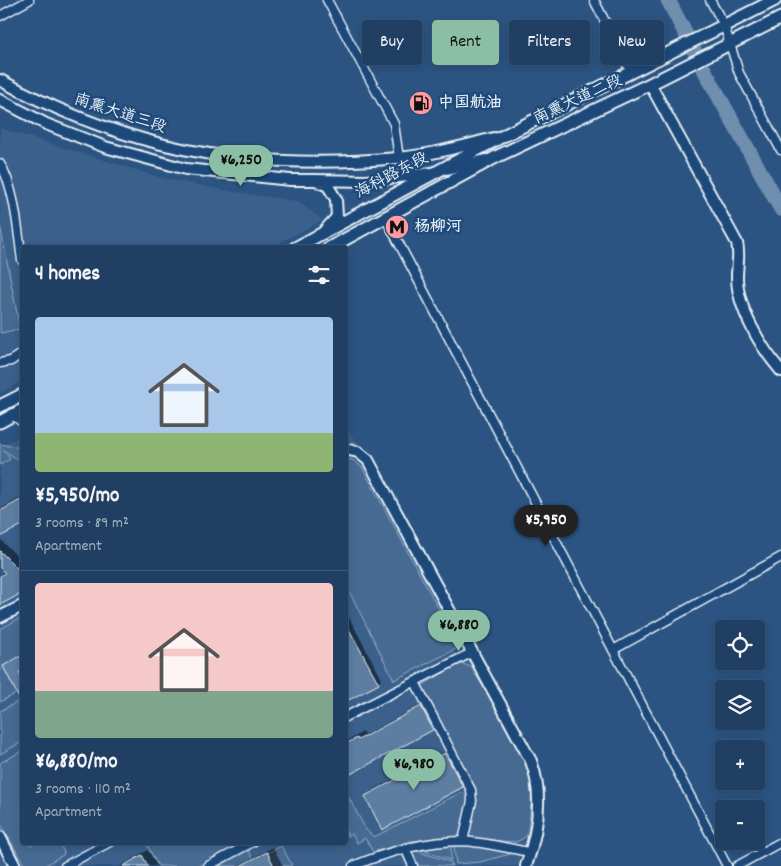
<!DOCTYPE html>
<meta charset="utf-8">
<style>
body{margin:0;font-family:Dekko,"LXGW WenKai TC",sans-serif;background:#2d4a6b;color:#f1f3f6;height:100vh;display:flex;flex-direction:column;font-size:19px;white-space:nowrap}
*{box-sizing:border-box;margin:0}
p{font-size:16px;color:#a2afbe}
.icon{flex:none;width:28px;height:28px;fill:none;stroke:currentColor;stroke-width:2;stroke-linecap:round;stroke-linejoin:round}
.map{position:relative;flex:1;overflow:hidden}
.sheet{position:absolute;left:20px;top:245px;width:328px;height:600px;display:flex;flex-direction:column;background:#203f62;border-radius:5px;box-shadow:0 2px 8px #0003,0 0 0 1px #3d5877}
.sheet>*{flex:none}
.guide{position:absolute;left:362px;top:20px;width:342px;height:45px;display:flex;gap:10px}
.controls{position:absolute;left:715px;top:620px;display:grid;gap:10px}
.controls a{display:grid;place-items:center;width:50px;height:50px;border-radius:5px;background:#203f62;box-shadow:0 2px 8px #0003,0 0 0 1px #3d5877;font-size:25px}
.price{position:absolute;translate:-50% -42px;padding:0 11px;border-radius:18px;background:#8abfa5;color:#111;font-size:16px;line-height:32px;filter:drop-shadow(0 1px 2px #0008)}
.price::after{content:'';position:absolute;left:50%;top:30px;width:15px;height:11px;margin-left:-8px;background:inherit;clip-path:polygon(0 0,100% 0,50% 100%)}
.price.active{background:#222;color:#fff}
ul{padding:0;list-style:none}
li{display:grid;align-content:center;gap:10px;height:265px;padding:0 15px}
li+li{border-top:1px solid #3d5877}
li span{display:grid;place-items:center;height:155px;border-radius:5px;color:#555}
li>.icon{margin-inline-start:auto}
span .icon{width:90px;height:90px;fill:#fffc;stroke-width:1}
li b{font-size:21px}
h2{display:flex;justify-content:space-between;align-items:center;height:60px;padding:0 15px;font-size:21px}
.tag{padding:0 18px;border-radius:5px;background:#203f62;box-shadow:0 2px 8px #0003,0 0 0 1px #3d5877;font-size:18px;line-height:45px}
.tag.active{background:#8abfa5;color:#111}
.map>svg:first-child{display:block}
.built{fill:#3a608b}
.green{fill:#476b93;stroke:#98aec6}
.shadow{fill:#0007}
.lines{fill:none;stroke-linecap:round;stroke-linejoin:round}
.river{stroke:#708ead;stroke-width:15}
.building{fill:#5d7da1;stroke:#e8f1f8}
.street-casing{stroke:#e8f1f8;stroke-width:11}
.secondary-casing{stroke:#e8f1f8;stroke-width:14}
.primary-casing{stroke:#e8f1f8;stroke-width:15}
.street{stroke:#1f4a7a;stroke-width:8}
.secondary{stroke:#1f4a7a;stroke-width:10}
.primary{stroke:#1f4a7a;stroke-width:11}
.labels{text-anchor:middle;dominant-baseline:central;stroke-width:5;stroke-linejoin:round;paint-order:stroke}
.street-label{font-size:16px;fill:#e8f1f8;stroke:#1f4a7a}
.poi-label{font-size:16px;font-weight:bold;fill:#e8f1f8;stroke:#1f4a7a;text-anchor:start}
</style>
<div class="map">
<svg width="781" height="866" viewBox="0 0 781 866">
<rect width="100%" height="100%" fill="#2b5482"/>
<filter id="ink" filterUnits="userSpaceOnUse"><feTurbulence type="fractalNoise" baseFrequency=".02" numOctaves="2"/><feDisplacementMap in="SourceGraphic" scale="10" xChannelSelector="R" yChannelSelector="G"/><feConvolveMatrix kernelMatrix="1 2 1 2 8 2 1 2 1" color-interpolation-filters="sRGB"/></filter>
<g filter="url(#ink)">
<path class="built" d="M0,128L162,178L234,192L297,201L323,220L271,247L22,248V381L0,393Z
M345,429L374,459L533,751L540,769L545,809L542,834L533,866H0V447L22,435V842H345Z"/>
<path class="green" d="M0,225L20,329L0,333Z
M0,444L22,448V462L3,450L10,459L0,465Z
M345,457L354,461L362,467L457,643L456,649L394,680L349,591L345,593Z
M22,617V656L3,666L17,693L0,702V629Z
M463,664L471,667C491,701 519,737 529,776C534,793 530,813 528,830L527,835L524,838L516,842L474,839L468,837L475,792L472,782L421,686L457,665Z
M21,700L22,703V742L0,754V711Z
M22,751V842L28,843L31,845L35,843H59L64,852L63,855L44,866H25L0,823V763Z
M460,793H463L467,797L469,804L462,835L460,836L411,841L373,852L365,838L357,843L352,834L348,836L345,830V794L348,796L366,830L374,837Z
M146,843H243L198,866H158Z
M473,845L518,852L480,862L456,864L454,846Z
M281,846L292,865L290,866H274L267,853Z
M440,846H451V860L418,849Z
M248,849L253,859L245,866H216Z
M413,850L451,862L452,866H417L410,851Z"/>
<path class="shadow" d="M22,497V524L0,536V509Z
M0,539L22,561V592L0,603V574L5,571L0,566Z
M345,610L382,679L378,683L345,701Z
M22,654V701L4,666L10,661Z
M428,701L439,722L433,729L345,775V742L363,732L365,735Z
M452,748L468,779L462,786L366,796L373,790Z
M273,847L283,866H237Z
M148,850L157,866H120Z"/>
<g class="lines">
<path class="river" d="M668,0L707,75L781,209"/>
</g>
<path class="building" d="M22,499V525L0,537V511Z
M0,551L22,573V593L0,605V576L5,573L0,568Z
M345,622L379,684L345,702Z
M22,655V671L19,672L22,678V704L3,666Z
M421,706L433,730L345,777V744L357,738L358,740Z
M445,753L463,787L382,830L365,796Z
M267,852L274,866H240L253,859Z
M142,855L148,866H123L135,859Z"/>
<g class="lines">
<g class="street-casing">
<path id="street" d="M327,0L394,124L399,158
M594,0L631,72
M710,0L724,25L739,73L781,150
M0,16L29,0
M0,164C15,187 18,233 22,260
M385,217L727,866
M0,363L11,361L22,353
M13,415L22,422
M613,650L781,557
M415,682L471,790L472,801L463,841
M345,717L473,652
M405,848L413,866
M65,866L110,842
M208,866L253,842
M353,866C387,852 425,841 462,841C485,842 509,849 531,852
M737,866L781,842"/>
</g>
<g class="secondary-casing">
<path id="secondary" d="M0,80C51,108 105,130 161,144C235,163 322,165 398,158C431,155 463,146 494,138
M650,84L737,243C740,255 737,265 737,277C737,308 762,349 781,371
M0,100L46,124L105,147L186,169L290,180H314L366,181L432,173
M447,169L486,160
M319,182L328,186L336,199L337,217L325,230
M345,449L358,452L368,460L531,761C544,796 538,832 526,866
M0,617L22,606
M0,837L15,866"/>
</g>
<g class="primary-casing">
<path id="primary" d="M295,248L505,135L775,0
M329,248L496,157L650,84L781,18
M0,406L22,395
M0,422L22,410"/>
</g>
<use href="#street" class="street"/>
<use href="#secondary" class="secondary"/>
<use href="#primary" class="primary"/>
</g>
</g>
<defs>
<g id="fuel-disc" transform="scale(1.25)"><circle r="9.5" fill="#ff9aa2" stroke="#1f4a7a"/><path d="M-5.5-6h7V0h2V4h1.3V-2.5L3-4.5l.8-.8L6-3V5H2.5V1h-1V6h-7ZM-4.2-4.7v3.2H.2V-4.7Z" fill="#111"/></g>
<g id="metro-disc" transform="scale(1.25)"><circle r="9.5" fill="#ff9aa2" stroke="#1f4a7a"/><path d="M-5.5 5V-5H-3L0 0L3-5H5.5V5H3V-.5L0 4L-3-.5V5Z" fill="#111"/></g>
</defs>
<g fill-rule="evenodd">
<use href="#fuel-disc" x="421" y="103"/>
<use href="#metro-disc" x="397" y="227"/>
</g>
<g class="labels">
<g class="street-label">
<text transform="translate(578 100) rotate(-25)">南熏大道二段</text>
<text transform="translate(120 114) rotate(18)">南熏大道三段</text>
<text transform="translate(392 176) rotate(-28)">海科路东段</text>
</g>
<g class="poi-label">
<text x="438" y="103">中国航油</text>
<text x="414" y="227">杨柳河</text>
</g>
</g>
</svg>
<div class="controls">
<a><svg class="icon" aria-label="locate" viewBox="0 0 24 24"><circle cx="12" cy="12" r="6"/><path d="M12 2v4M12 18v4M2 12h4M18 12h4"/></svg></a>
<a><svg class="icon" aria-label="layers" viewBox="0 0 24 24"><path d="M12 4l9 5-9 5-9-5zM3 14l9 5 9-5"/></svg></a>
<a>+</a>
<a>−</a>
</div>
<b class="price" style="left:241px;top:187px">¥6,250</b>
<b class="price active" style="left:546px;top:547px">¥5,950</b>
<b class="price" style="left:459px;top:652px">¥6,880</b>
<b class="price" style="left:414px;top:791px">¥6,980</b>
<div class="guide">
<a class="tag">Buy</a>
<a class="tag active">Rent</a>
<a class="tag">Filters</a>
<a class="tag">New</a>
</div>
<section class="sheet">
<h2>4 homes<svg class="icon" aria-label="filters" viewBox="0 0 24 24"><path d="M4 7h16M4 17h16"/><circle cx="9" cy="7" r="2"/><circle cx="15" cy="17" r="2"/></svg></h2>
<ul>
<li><span style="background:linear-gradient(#a9c7e8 75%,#8fb573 0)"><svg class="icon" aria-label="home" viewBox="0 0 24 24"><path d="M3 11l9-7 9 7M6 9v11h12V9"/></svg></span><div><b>¥5,950/mo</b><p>3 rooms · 89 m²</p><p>Apartment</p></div></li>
<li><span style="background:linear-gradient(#f6c9c9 70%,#7fa58c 0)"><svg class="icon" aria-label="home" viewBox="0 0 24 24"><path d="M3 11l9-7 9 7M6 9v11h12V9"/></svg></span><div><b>¥6,880/mo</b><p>3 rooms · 110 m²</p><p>Apartment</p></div></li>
</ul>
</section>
</div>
